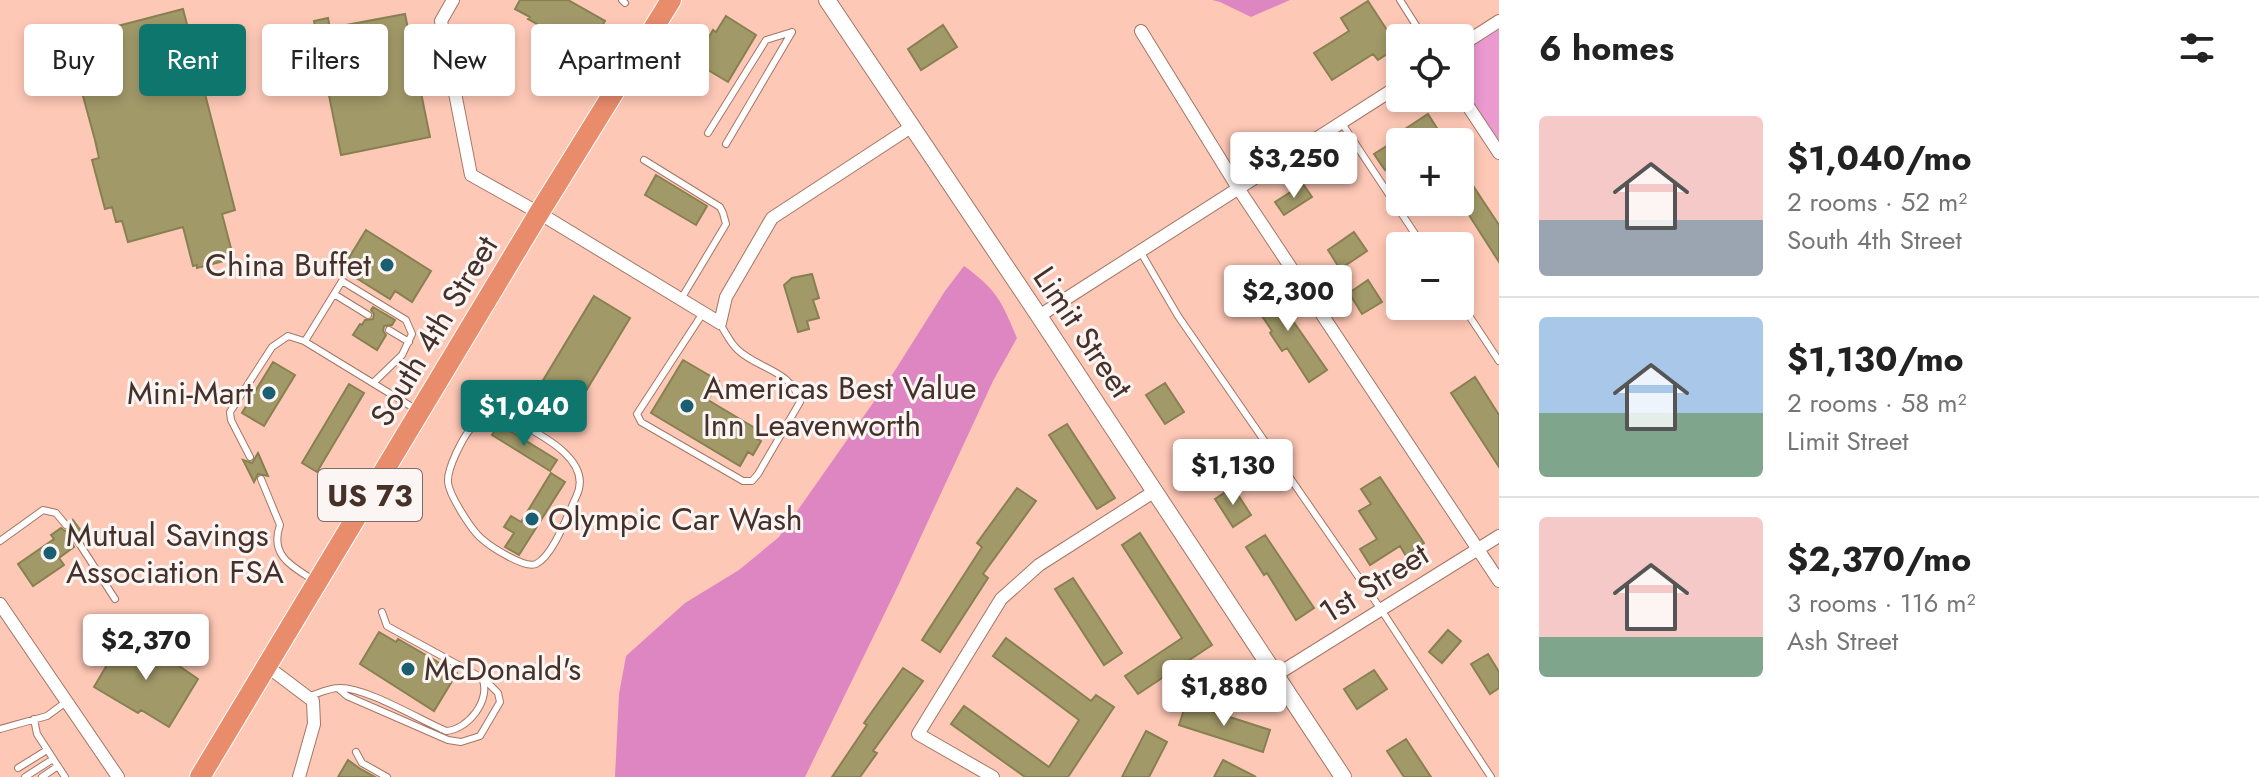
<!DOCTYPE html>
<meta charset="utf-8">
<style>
body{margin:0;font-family:Jost,sans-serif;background:#f2f2f2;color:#222;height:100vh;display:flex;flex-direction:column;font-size:30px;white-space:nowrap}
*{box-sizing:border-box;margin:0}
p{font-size:26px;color:#767676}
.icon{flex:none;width:44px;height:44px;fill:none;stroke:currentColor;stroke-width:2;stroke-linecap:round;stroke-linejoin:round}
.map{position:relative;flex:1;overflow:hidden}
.sheet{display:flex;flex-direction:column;background:#fff;width:760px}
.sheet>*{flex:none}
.top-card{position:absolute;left:24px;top:24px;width:760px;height:72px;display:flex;gap:16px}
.tools{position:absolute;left:1386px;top:24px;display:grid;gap:16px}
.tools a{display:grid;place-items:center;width:88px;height:88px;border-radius:8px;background:#fff;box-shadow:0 4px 12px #0003;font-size:40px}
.price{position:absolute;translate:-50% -68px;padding:0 18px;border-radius:8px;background:#fff;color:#222;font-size:26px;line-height:52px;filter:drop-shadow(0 2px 4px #0008)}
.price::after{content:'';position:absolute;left:50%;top:48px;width:24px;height:18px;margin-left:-12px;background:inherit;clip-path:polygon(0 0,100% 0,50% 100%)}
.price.active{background:#0f766e;color:#fff}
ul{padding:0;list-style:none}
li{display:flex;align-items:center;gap:24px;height:200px;padding:0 40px}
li+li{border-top:2px solid #e0e0e0}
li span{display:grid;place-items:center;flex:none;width:224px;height:160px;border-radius:8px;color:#555}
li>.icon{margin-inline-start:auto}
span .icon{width:96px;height:96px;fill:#fffc;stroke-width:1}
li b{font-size:34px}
h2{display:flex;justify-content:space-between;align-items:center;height:96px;padding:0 40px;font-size:34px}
.chip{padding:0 28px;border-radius:8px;background:#fff;box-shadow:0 4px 12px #0003;font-size:28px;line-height:72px}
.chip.active{background:#0f766e;color:#fff}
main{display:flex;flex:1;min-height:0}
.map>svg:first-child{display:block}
.green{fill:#eb9ad0}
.forest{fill:#de86c2}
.building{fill:#a29969;stroke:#888050;stroke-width:2}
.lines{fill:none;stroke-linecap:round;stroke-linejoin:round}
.service-casing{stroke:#a57564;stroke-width:8}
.minor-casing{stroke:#a57564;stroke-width:14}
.tertiary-casing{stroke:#a57564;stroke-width:18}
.trunk-casing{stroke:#fff;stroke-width:22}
.service{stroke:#fff;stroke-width:6}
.minor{stroke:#fff;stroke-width:12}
.tertiary{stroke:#fff;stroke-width:16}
.trunk{stroke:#e88c6c;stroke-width:20}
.poi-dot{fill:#1a5f71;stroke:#fbf5f3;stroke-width:3}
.labels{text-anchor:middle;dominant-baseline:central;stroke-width:6;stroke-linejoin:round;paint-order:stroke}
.shield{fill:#fbf5f3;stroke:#7c6c66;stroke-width:2}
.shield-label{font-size:30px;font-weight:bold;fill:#46312a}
.poi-label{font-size:32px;fill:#46312a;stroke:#fbf5f3;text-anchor:start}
.street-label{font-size:32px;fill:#46312a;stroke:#fbf5f3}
</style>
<main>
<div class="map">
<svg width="1499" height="777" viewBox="0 0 1499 777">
<rect width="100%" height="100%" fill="#fec8b6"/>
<path class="green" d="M1499,21V153L1460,94V46Z"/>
<path class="forest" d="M1212,0H1290L1251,17L1220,2Z
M964,266C997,290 1002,302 1017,338L993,381L898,586L805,777H615L619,694L626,656L685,603L739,570L779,537L887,383L945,291Z"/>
<path class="building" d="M520,0H568L605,21L590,48L582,44L578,52L556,40L558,36L528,19L530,17L515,9Z
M1368,1L1398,47L1378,60L1373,54L1332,80L1314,53L1349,31L1341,18Z
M183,9L235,210L222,214L233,256L228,258V260L197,268V265L193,266L183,227L128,242L122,221L116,222L112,207L105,209L92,160L99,158L95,140L80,85L72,88L60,41Z
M405,14L430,137L341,155L314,21L328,18L330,28Z
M726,16L756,35L728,82L698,64L706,50L703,48L713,30L716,32Z
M943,25L957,47L921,70L908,49Z
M1428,114L1440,133L1426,142H1400V160L1385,170L1374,154L1407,133L1405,129Z
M1460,166L1499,225V262L1460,201Z
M656,175L707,206L696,225L645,195Z
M1303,184L1312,197L1284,215L1275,202Z
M366,230L431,271L412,302L395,291L390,299L353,276L358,268L347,261Z
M1354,232L1367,251L1340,269L1328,250Z
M812,274L819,298L813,300L819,318L807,321L809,329L798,332L784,285L792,278Z
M1368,280L1382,302L1362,314L1349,293Z
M1275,286L1288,305L1284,308L1327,370L1309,382L1287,348L1282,351L1270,333L1272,331L1252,301Z
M594,296L630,318L575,409L539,387Z
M373,307L395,320L392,325L384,326L383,331L386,335L377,350L353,335L360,324L362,325L365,320L373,319L374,314L371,310Z
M683,360L719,381L708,400L760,431L756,438L761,441L753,455L748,452L740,466L651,413Z
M273,362L295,375L264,426L242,413Z
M1475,377L1499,415V467L1451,393Z
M1165,383L1184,412L1165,424L1146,395Z
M349,384L364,393L317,472L302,463Z
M499,424L557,460L550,471L492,435Z
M1067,424L1115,498L1097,509L1049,435Z
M1202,440L1220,467L1201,480L1183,452Z
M258,453L268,476L258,474L254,482L243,460L252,463Z
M551,473L565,482L519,555L505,547L514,533L504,527L511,516L521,522Z
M1380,477L1424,543L1406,556L1400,546L1370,565L1360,549L1377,539L1359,511L1371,504L1361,489Z
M1233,487L1251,515L1233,527L1215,499Z
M1017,488L1036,501L983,574L988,578L940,652L922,640L982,547L977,543Z
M73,520L84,535H73L71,541L74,547L59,558L64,565L33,586L18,564L54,539L51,535L61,528L65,531L69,530Z
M1140,533L1212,645L1138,694L1125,676L1182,638L1122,545Z
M1265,535L1314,608L1296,620L1267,573L1264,575L1246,547Z
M1073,578L1122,653L1104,665L1055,589Z
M1448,630L1461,641L1442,663L1429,652Z
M379,632L396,642L398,639L457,673L434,711L360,664Z
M124,636L151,652L153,648L198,679L169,727L141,710L138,713L94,687Z
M1006,638L1091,701L1096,695L1114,707L1068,777H1025L951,724L964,706L1049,767L1079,720L993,656Z
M1488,654L1499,672V688L1490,694L1471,664Z
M903,668L923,681L873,751L877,753L860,777H832L867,725L864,723Z
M1374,670L1387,689L1357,709L1344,689Z
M1186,703L1270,730L1263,752L1179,725Z
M1146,731L1167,742L1149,777H1122Z
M1406,739L1431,777H1404L1387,751Z
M348,760L359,768L375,777H338Z
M1223,760L1256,777H1214Z"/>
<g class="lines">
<g class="service-casing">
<path id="service" d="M622,0L625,3
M1400,0L1424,38
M1341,122L1423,246
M708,133L766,40L792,32
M726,144L792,32
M644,160L720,207L723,213L726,224L681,299
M1140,251L1178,316L1380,608L1491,777
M334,294L368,315
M1460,302L1499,361
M703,313L637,414L641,422L743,481H752L758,474L800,402C793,371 758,369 738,350C730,343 726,333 720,324
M389,330L409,342
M305,341L342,281L406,320L412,334L402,355L373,383
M499,412C526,428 597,456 576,497C568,514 553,556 536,564C525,569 491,547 482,539C472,531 449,495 448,482C447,468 463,437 472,427C479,419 490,416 499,412Z
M250,457L231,420L230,412L272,347L288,336L304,341L417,410
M261,479L280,525C269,556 293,567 315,581
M77,540L115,599
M0,541L43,510L56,513L66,525
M340,690L347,696L448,740L461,742L480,736L500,702L498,693L484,679
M307,697C317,694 329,688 339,688C366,687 420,720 446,731C468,730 492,699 482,678L387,626L382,612
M34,719L37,734L65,777
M0,729L47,716L66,702
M356,752L362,763L387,777
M18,768L47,750
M25,777L53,759
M42,777L58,766"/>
</g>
<g class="minor-casing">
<path id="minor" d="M453,0L441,21L471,175L539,213L720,323L726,297L772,218L911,127
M1141,31L1238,188L1499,581
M1460,46L1499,21
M1460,94L1499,153
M1039,316L1400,85
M0,604L118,777
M268,667L313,701L314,724L299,777
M1276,675L1499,536
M993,777L918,734L1001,599L1039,565L1155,491"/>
</g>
<g class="tertiary-casing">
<path id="tertiary" d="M827,0L1039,316L1343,777"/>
</g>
<g class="trunk-casing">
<path id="trunk" d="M200,777L539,213L671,0"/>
</g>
<use href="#service" class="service"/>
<use href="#minor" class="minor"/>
<use href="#tertiary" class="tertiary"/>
<use href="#trunk" class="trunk"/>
</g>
<g class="poi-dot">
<circle cx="387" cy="265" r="8"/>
<circle cx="269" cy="393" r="8"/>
<circle cx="687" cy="406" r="8"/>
<circle cx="532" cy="519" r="8"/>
<circle cx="50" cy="553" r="8"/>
<circle cx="408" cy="669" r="8"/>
</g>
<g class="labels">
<rect class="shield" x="318" y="469" width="104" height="52" rx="6"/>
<g class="shield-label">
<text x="370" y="495">US 73</text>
</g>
<g class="poi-label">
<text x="371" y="265" text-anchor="end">China Buffet</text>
<text x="703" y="388">Americas Best Value<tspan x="703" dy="37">Inn Leavenworth</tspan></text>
<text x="253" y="393" text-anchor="end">Mini-Mart</text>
<text x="548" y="519">Olympic Car Wash</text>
<text x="66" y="535">Mutual Savings<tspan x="66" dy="37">Association FSA</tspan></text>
<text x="424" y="669">McDonald's</text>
</g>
<g class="street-label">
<text transform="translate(434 331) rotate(-59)">South 4th Street</text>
<text transform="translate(1083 332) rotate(56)">Limit Street</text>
<text transform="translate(1374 583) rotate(-32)">1st Street</text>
</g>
</g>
</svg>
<div class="tools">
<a><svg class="icon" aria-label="locate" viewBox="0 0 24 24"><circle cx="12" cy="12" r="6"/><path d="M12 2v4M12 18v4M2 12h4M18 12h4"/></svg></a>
<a>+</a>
<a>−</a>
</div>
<b class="price" style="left:1294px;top:200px">$3,250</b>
<b class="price" style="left:1288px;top:333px">$2,300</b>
<b class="price active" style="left:524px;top:448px">$1,040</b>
<b class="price" style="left:1233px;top:507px">$1,130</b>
<b class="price" style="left:146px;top:682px">$2,370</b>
<b class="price" style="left:1224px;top:728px">$1,880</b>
<div class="top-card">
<a class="chip">Buy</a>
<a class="chip active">Rent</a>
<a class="chip">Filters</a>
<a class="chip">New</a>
<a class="chip">Apartment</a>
</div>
</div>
<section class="sheet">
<h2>6 homes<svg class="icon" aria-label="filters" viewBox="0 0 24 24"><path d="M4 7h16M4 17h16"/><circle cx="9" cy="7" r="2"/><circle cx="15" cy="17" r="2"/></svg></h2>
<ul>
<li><span style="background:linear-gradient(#f6c9c9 65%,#9aa5b1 0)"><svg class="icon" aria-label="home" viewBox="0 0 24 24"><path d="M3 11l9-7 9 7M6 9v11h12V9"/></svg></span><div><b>$1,040/mo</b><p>2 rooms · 52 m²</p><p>South 4th Street</p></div></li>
<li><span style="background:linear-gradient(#a9c7e8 60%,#7fa58c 0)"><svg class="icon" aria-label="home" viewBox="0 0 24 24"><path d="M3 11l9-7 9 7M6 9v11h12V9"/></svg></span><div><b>$1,130/mo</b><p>2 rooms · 58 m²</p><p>Limit Street</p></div></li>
<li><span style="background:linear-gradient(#f6c9c9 75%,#7fa58c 0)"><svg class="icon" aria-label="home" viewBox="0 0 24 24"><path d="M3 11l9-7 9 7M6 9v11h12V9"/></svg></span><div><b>$2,370/mo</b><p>3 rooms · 116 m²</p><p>Ash Street</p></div></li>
</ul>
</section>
</main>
